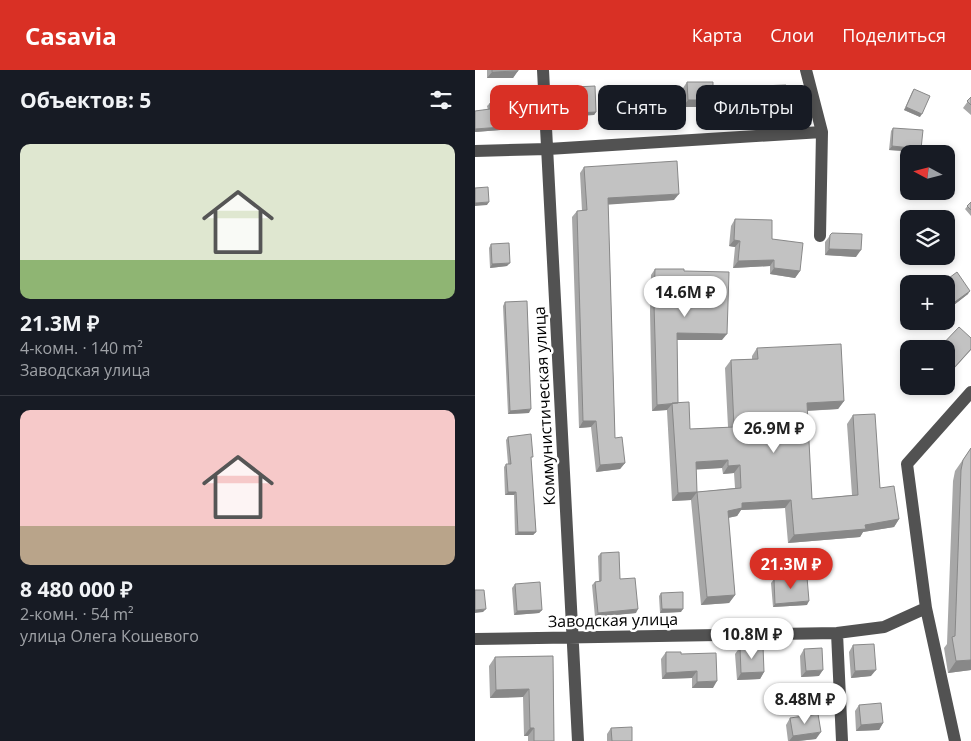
<!DOCTYPE html>
<html lang="ru">
<meta charset="utf-8">
<style>
body{margin:0;font-family:"Open Sans",sans-serif;background:#242831;color:#f1f3f6;height:100vh;display:flex;flex-direction:column;font-size:19px;white-space:nowrap}
*{box-sizing:border-box;margin:0}
p{font-size:16px;color:#9ea1a6}
.icon{flex:none;width:28px;height:28px;fill:none;stroke:currentColor;stroke-width:2;stroke-linecap:round;stroke-linejoin:round}
.map{position:relative;flex:1;overflow:hidden}
.sheet{display:flex;flex-direction:column;background:#171b24;width:475px}
.sheet>*{flex:none}
.guide{position:absolute;left:15px;top:15px;width:405px;height:45px;display:flex;gap:10px}
.needle{width:32px;rotate:277deg}
.buttons{position:absolute;left:425px;top:75px;display:grid;gap:10px}
.buttons a{display:grid;place-items:center;width:55px;height:55px;border-radius:10px;background:#171b24;box-shadow:0 2px 8px #0003;font-size:25px}
.price{position:absolute;translate:-50% -42px;padding:0 11px;border-radius:18px;background:#fff;color:#222;font-size:16px;line-height:32px;filter:drop-shadow(0 1px 2px #0008)}
.price::after{content:'';position:absolute;left:50%;top:30px;width:15px;height:11px;margin-left:-8px;background:inherit;clip-path:polygon(0 0,100% 0,50% 100%)}
.price.active{background:#d93025;color:#fff}
ul{padding:0;list-style:none}
li{display:grid;align-content:center;gap:10px;height:265px;padding:0 20px}
li+li{border-top:1px solid #363941}
li span{display:grid;place-items:center;height:155px;border-radius:10px;color:#555}
li>.icon{margin-inline-start:auto}
span .icon{width:90px;height:90px;fill:#fffc;stroke-width:1}
li b{font-size:21px}
h2{display:flex;justify-content:space-between;align-items:center;height:60px;padding:0 20px;font-size:21px}
.tag{padding:0 18px;border-radius:10px;background:#171b24;box-shadow:0 2px 8px #0003;font-size:18px;line-height:45px}
.tag.active{background:#d93025;color:#fff}
header{display:flex;align-items:center;gap:30px;box-sizing:border-box;height:70px;padding:0 25px;background:#d93025;color:#fff}
header strong{font-size:24px}
nav{display:flex;gap:28px;margin-inline-start:auto;font-size:18px}
main{display:flex;flex:1;min-height:0}
.map>svg:first-child{display:block}
.lines{fill:none;stroke-linecap:round;stroke-linejoin:round}
.minor{stroke:#525252;stroke-width:12}
.wall{fill:#a7a7a7;fill-rule:evenodd}
.shaded-wall{fill:#888}
.building{fill:#c2c2c2;stroke:#888;fill-rule:evenodd}
.labels{text-anchor:middle;dominant-baseline:central;stroke-width:5;stroke-linejoin:round;paint-order:stroke}
.street-label{font-size:16px;fill:#000;stroke:#fff}
</style>
<header>
<strong>Casavia</strong>
<nav><a>Карта</a><a>Слои</a><a>Поделиться</a></nav>
</header>
<main>
<section class="sheet">
<h2>Объектов: 5<svg class="icon" aria-label="filters" viewBox="0 0 24 24"><path d="M4 7h16M4 17h16"/><circle cx="9" cy="7" r="2"/><circle cx="15" cy="17" r="2"/></svg></h2>
<ul>
<li><span style="background:linear-gradient(#dfe7d0 75%,#8fb573 0)"><svg class="icon" aria-label="home" viewBox="0 0 24 24"><path d="M3 11l9-7 9 7M6 9v11h12V9"/></svg></span><div><b>21.3M ₽</b><p>4-комн. · 140 m²</p><p>Заводская улица</p></div></li>
<li><span style="background:linear-gradient(#f6c9c9 75%,#b9a48a 0)"><svg class="icon" aria-label="home" viewBox="0 0 24 24"><path d="M3 11l9-7 9 7M6 9v11h12V9"/></svg></span><div><b>8 480 000 ₽</b><p>2-комн. · 54 m²</p><p>улица Олега Кошевого</p></div></li>
</ul>
</section>
<div class="map">
<svg width="496" height="671" viewBox="0 0 496 671">
<rect width="100%" height="100%" fill="#fff"/>
<g class="lines">
<path class="minor" d="M68,0L103,671
M331,0L347,62L345,166
M0,81L73,79L347,62
M362,563L367,671
M0,569L362,563L409,557L451,538
M480,671L451,538L432,394L496,322"/>
</g>
<path class="wall" d="M12,0H43L38,8H12Z
M212,12L234,37H208V18Z
M285,16L312,43L309,46L284,47L283,19Z
M100,17L121,42L119,45L98,46L97,20Z
M439,19L445,47L429,40L437,22Z
M496,27V45L488,38Z
M185,28L206,48L203,52L185,54L182,31Z
M15,33L39,59L0,62V41L13,40L12,36Z
M418,58L446,79L444,82L414,80L416,61Z
M109,97L199,130L133,134L140,368L150,393L145,399L121,402L116,357L104,358L97,147L102,141H107L105,103Z
M496,132V146L490,139Z
M260,149L297,169L325,201L320,208L295,204V196L258,198L260,177L254,176L256,156Z
M357,163L381,187L350,185V172Z
M16,174L32,196L15,198L14,178Z
M180,199L209,201L247,270H202L203,333L215,359L253,357L250,298L256,290L277,289V286L282,278L369,331L363,339L332,341L337,429L377,425L372,354L378,345L405,418L424,449L419,457L388,462L385,467L313,473L310,438L266,440L262,446L253,448L260,525L254,533L226,535L216,430L197,431L192,341V340L177,341L175,241L176,205ZM247,398L248,404L259,403L260,418L222,422L221,399Z
M471,214L493,224L475,238L471,233Z
M30,232L54,343L33,344L28,236Z
M496,268V280L476,302L471,298V279Z
M33,367L56,390L61,462L58,465H40L39,425H30L29,397L31,394H33L31,370Z
M496,378V600L473,603L469,578L472,574L478,411L480,401Z
M126,483L145,509L161,543L120,547L117,515L120,512L124,511L123,486Z
M299,509L332,535L298,537L296,513Z
M40,514L67,540L64,543L39,545L37,518Z
M186,523L206,542L185,543L184,526Z
M378,575L396,606L376,608L374,582Z
M265,577L289,602L285,609L262,610L260,584Z
M329,579L344,606L326,607L325,586Z
M191,582L206,584L238,618H217V608L187,609L186,589Z
M78,586L79,671H53V666H49L48,627L15,628L14,596L20,587Z
M384,635L408,653L404,660L381,661L380,641Z
M315,648L341,669L323,671H313L311,655Z
M136,658L157,671H132V664Z"/>
<path class="shaded-wall" d="M43,1L38,8H12L17,2Z
M213,30H238L234,37H208Z
M431,37L447,44L445,47L429,40Z
M121,42L119,45L98,46L100,43Z
M312,43L309,46L284,47L286,44Z
M206,48L203,52L185,54L187,50Z
M41,56L39,59L0,62V59Z
M417,76L446,79L444,82L414,80Z
M204,124L199,130L128,135L133,128Z
M14,132L12,135L0,136V133Z
M259,170L265,171L260,177L254,176Z
M354,179L386,180L381,187L350,185Z
M299,190L295,196L258,198L263,191Z
M35,193L32,196L15,198L17,194Z
M299,198L325,201L320,208L295,204Z
M495,221L493,224L475,238L477,234Z
M202,263L252,264L247,270H197Z
M369,331L363,339L326,341L332,333Z
M197,334L192,340L177,341L182,335Z
M56,339L54,343L33,344L35,341Z
M108,351H121L116,357L104,358Z
M253,390L247,398L215,400L221,392Z
M150,393L145,399L121,402L125,395Z
M265,395L259,403L248,404L253,396Z
M33,422H41L39,425H30Z
M222,422L216,430L197,431L203,423Z
M316,430L310,438L266,440L262,446L247,449L253,441L267,433Z
M424,449L419,457L388,462L385,467L313,473L319,465Z
M43,462H61L58,465H40Z
M260,525L254,533L226,535L232,527Z
M334,531L332,535L298,537L300,534Z
M11,539L8,542L0,543V540Z
M163,539L161,543L120,547L123,543Z
M187,539H208L206,542L185,543Z
M67,540L64,543L39,545L42,541Z
M496,590V600L473,603L481,591Z
M348,600L344,606L326,607L331,601Z
M401,600L396,606L376,608L380,601Z
M222,601L217,608L187,609L191,603Z
M289,602L285,609L262,610L266,603Z
M242,611L238,618H217L222,612Z
M54,619L48,627L15,628L21,620Z
M408,653L404,660L381,661L386,655Z
M55,658H59L53,666H49Z
M346,662L341,669L323,671H314L318,666Z"/>
<path class="building" d="M17,0H43V1L17,2Z
M212,12H238V30H213Z
M311,15L312,43L286,44L285,16Z
M120,16L121,42L100,43V17Z
M439,19L455,26L447,44L431,37Z
M204,26L206,48L187,50L185,28Z
M496,27V35L492,31Z
M40,31L41,56L0,59V41L15,39V33Z
M418,58L448,60L446,79L417,76Z
M202,91L204,124L133,128L140,368L147,367L150,393L125,395L121,351H108L102,141L112,140L109,97Z
M13,117L14,132L0,133V118Z
M496,132V140L492,136Z
M260,149L297,150V169L328,173L325,201L299,198V190L263,191L265,171L259,170Z
M357,163L387,164L386,180L354,179L355,165Z
M34,173L35,193L17,194L16,174Z
M180,199H209V201L254,202L252,264L202,263L203,333L182,335L179,235Z
M482,202L495,221L477,234L471,226V214H466Z
M52,231L56,339L35,341L30,232Z
M484,257L496,268V279L478,299L471,292V279H463Z
M366,274L369,331L332,333L337,429L383,425L378,345L400,344L405,418L419,416L424,449L390,455L391,459L319,465L316,430L267,433V438L253,441L260,525L232,527L222,422L203,423L197,333L214,332L215,359L259,357L256,290L283,289L282,278ZM253,390V396L265,395L266,418L222,422L221,392Z
M56,364L58,387H56L61,462H43L41,422H33L31,394H36L33,367Z
M496,378V590L481,591L477,567L480,566L486,400L488,390Z
M144,482L145,509L160,508L163,539L123,543L120,512L126,511V483Z
M332,507L334,531L300,534L299,509Z
M65,512L67,540L42,541L40,514Z
M0,520H9L11,539L0,540Z
M208,522V539H187L186,523Z
M399,574L401,600L380,601L378,575Z
M288,576L289,602L266,603L265,577Z
M347,578L348,600L331,601L329,579Z
M191,582H206V584L241,583L242,611L222,612V601L191,603Z
M78,586L79,671H59V658H55L54,619L21,620L20,587Z
M406,633L408,653L386,655L384,635Z
M343,644L346,662L318,666L315,648Z
M157,657V671H137L136,658Z"/>
<g class="labels">
<g class="street-label">
<text transform="translate(69 336) rotate(-93)">Коммунистическая улица</text>
<text transform="translate(138 550) rotate(-1)">Заводская улица</text>
</g>
</g>
</svg>
<div class="buttons">
<a><svg class="needle" viewBox="-14 -14 28 28"><path d="M0-13l5 13h-10z" fill="#e53935"/><path d="M0 13l5-13h-10z" fill="#9ea1a6"/></svg></a>
<a><svg class="icon" aria-label="layers" viewBox="0 0 24 24"><path d="M12 4l9 5-9 5-9-5zM3 14l9 5 9-5"/></svg></a>
<a>+</a>
<a>−</a>
</div>
<b class="price" style="left:210px;top:248px">14.6M ₽</b>
<b class="price" style="left:299px;top:384px">26.9M ₽</b>
<b class="price active" style="left:316px;top:520px">21.3M ₽</b>
<b class="price" style="left:277px;top:590px">10.8M ₽</b>
<b class="price" style="left:330px;top:655px">8.48M ₽</b>
<div class="guide">
<a class="tag active">Купить</a>
<a class="tag">Снять</a>
<a class="tag">Фильтры</a>
</div>
</div>
</main>
